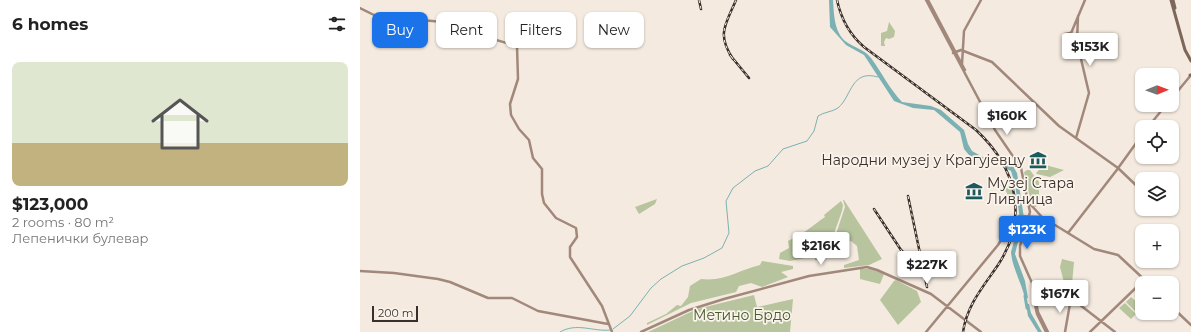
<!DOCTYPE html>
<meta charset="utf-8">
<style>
body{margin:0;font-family:Montserrat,sans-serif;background:#f6f6f6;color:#222;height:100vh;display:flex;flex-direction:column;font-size:15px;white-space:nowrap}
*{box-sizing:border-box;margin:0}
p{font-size:13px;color:#767676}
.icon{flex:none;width:22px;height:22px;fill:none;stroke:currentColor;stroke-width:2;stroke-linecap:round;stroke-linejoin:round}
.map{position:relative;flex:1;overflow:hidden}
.side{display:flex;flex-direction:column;background:#fff;width:360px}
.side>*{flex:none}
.guide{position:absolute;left:12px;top:12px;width:380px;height:36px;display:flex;gap:8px}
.needle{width:26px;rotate:89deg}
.buttons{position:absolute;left:775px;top:68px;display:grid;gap:8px}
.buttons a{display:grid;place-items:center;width:44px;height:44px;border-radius:8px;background:#fff;box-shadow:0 1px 3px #0004;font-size:20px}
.scale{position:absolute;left:12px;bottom:10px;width:46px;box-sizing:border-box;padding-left:4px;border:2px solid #3a2f2a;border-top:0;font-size:11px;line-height:14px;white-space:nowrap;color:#3a2f2a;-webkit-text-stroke:3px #fbf4ec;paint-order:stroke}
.price{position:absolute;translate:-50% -34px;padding:0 9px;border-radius:4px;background:#fff;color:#222;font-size:13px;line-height:26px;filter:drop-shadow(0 1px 2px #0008)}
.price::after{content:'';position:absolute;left:50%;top:24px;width:12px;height:9px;margin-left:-6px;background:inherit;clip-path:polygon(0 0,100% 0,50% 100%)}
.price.selected{background:#1a73e8;color:#fff}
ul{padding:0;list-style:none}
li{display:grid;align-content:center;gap:8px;height:212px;padding:0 12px}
li span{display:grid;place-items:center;height:124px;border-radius:8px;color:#555}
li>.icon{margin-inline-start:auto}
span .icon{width:72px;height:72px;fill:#fffc;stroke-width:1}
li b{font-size:17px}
h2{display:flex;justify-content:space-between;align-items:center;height:48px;padding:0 12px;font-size:17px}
.chip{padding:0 14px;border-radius:8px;background:#fff;box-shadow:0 1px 3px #0004;font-size:14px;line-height:36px}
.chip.selected{background:#1a73e8;color:#fff}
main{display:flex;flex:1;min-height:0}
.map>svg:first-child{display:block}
.green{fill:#b7c49d}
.water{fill:#7cb1b3}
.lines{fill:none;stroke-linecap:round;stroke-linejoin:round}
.stream{stroke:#7cb1b3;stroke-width:1}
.river{stroke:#7cb1b3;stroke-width:3}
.secondary{stroke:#a1887b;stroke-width:2.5}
.primary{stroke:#7d665a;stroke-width:3}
.rail-casing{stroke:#3a2f2a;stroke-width:2.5}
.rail{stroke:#fbf4ec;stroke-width:1;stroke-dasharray:3;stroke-linecap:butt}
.labels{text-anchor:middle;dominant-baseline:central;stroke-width:3.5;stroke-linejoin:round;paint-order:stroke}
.poi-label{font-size:14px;fill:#3a2f2a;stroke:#fbf4ec;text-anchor:end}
.park-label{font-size:14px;fill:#495a2c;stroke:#fbf4ec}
</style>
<main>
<section class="side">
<h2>6 homes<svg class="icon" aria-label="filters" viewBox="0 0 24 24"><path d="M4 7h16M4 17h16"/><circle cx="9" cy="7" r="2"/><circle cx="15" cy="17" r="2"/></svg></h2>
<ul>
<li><span style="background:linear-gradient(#dfe7d0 65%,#c2b280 0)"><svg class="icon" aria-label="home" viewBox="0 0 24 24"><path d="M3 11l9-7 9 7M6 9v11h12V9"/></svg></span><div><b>$123,000</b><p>2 rooms · 80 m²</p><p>Лепенички булевар</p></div></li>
</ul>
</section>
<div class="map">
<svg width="831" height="332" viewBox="0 0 831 332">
<rect width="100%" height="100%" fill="#f4eadf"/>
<path class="green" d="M529,22L535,31L534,37L529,39L526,38L524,42L525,46H521V33L527,31Z
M682,160L689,166L704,170L690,177L677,174L676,173L679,170L675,167Z
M669,169L679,182V201L676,207L672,206L664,172Z
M639,184L651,185L655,205L650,201L646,191L642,192V185L637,188Z
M297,199L295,204L279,214L275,207Z
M483,200H484L522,259L509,265L484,268V265L499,260L497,246L491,241L480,244L471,249L485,207Z
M481,201L483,205L482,211L466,256L462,245L457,247L459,260H455V256L430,261L419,259L420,253L429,248L428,241C442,235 452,226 465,217L464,215Z
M702,259L714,262L712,284L709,291L706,290L700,267Z
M402,261L433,266V269L421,272L428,277L402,287L391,283L379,286L376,292L331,303L287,325V323L306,314L317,305L321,306L328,297L330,286L341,279C365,282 378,270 400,265Z
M500,269H511L524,274L520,284L500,279Z
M536,280L557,291L561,302L538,325L520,300L534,281Z
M394,295L397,307L433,299L430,332H288L337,309Z
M771,297L782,307L777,313L766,302Z
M765,303L776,314L771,319L759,308Z"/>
<path class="water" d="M469,0H473C474,14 474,31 485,41C494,48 504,49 511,58C522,73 529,88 542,102L571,106L581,110L604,130L608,144L612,151L630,161H639L653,166L657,173L664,218L655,254L665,281L668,298L665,299C662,283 652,268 651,252L660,220L655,184L651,171L640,165L626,164L609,155L604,149L600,132L574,110L553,108L534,101L504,55L486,45L470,27Z
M666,304H669L671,313L682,332H678L668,316Z"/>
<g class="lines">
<path class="stream" d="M253,329L270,316L291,288L301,279L322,266L344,258L362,248L369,233L366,201L373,188L395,171L408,166L423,149L447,141L454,131L458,116C464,112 472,112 478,108C492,96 491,69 518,77
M200,332C217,322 233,332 250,330"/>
<path class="river" d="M665,296L667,308"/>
<path class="secondary" d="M566,0L635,130L661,168L670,212L660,246V256L672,283L678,312L688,332
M568,0L605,70
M0,8L14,15L25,17L84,22L119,35L157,46L158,79L150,104L151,115L159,129L169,140L173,158L182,169V194L184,203L196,218L216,228L217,237L210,247V257L242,306L252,332
M705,34L710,33
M719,52L709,38L725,0
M593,53L601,50L632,62L699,126L758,168L782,191
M602,64L604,31L621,0
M812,98L831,75
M788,127L806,105
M716,138L729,93L717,42L718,16
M671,205L682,217
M669,224L671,220L676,217
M708,233L756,171L782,135
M0,271L34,273L78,279L90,282L128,298H152L178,311L248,324
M674,300L677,314L686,332
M812,307L831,325
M281,332L329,310L364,299L449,276L507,267L517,270L571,294L621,332
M566,332L638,245L654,219L659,216L682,217L734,249L758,255L788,283
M705,332L711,298L755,332
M730,332L784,280"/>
<path class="primary" d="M811,0L825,50L831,61
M813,0L815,8
M830,75H831"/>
<g class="rail-casing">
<path id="rail" d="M339,0L341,9
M477,0C481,19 489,34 504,47L616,130C657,168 669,218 638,265C623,287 607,305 603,332
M370,55L389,78
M373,59C356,34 366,24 376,0
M548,196L567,287
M514,209L541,250L557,266"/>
</g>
<use href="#rail" class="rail"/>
</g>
<defs>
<g id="museum-bare" transform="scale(1.38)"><path d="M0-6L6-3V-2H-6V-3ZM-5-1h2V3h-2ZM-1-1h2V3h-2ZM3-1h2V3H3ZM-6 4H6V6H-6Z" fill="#1d5a5e" stroke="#fbf4ec" stroke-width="2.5" paint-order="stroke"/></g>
</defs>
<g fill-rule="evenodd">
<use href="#museum-bare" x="678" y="160"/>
<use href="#museum-bare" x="614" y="191"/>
</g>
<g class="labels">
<g class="poi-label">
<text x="665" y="160">Народни музеј у Крагујевцу</text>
<text x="627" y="183" text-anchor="start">Музеј Стара<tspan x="627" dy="16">Ливница</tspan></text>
</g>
<g class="park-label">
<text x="382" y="315">Метино Брдо</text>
</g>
</g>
</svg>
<div class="buttons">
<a><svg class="needle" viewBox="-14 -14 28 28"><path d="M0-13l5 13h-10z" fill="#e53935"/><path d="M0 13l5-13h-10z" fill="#767676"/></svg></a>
<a><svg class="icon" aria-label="locate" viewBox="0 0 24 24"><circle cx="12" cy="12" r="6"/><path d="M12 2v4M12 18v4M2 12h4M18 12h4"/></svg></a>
<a><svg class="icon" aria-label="layers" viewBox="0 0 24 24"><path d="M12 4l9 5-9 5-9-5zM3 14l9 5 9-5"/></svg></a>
<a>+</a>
<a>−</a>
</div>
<div class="scale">200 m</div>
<b class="price" style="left:730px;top:67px">$153K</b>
<b class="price" style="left:647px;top:136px">$160K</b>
<b class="price selected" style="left:667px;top:250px">$123K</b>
<b class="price" style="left:461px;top:266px">$216K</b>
<b class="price" style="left:567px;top:285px">$227K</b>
<b class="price" style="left:700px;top:314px">$167K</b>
<div class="guide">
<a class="chip selected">Buy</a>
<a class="chip">Rent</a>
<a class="chip">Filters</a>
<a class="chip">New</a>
</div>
</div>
</main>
